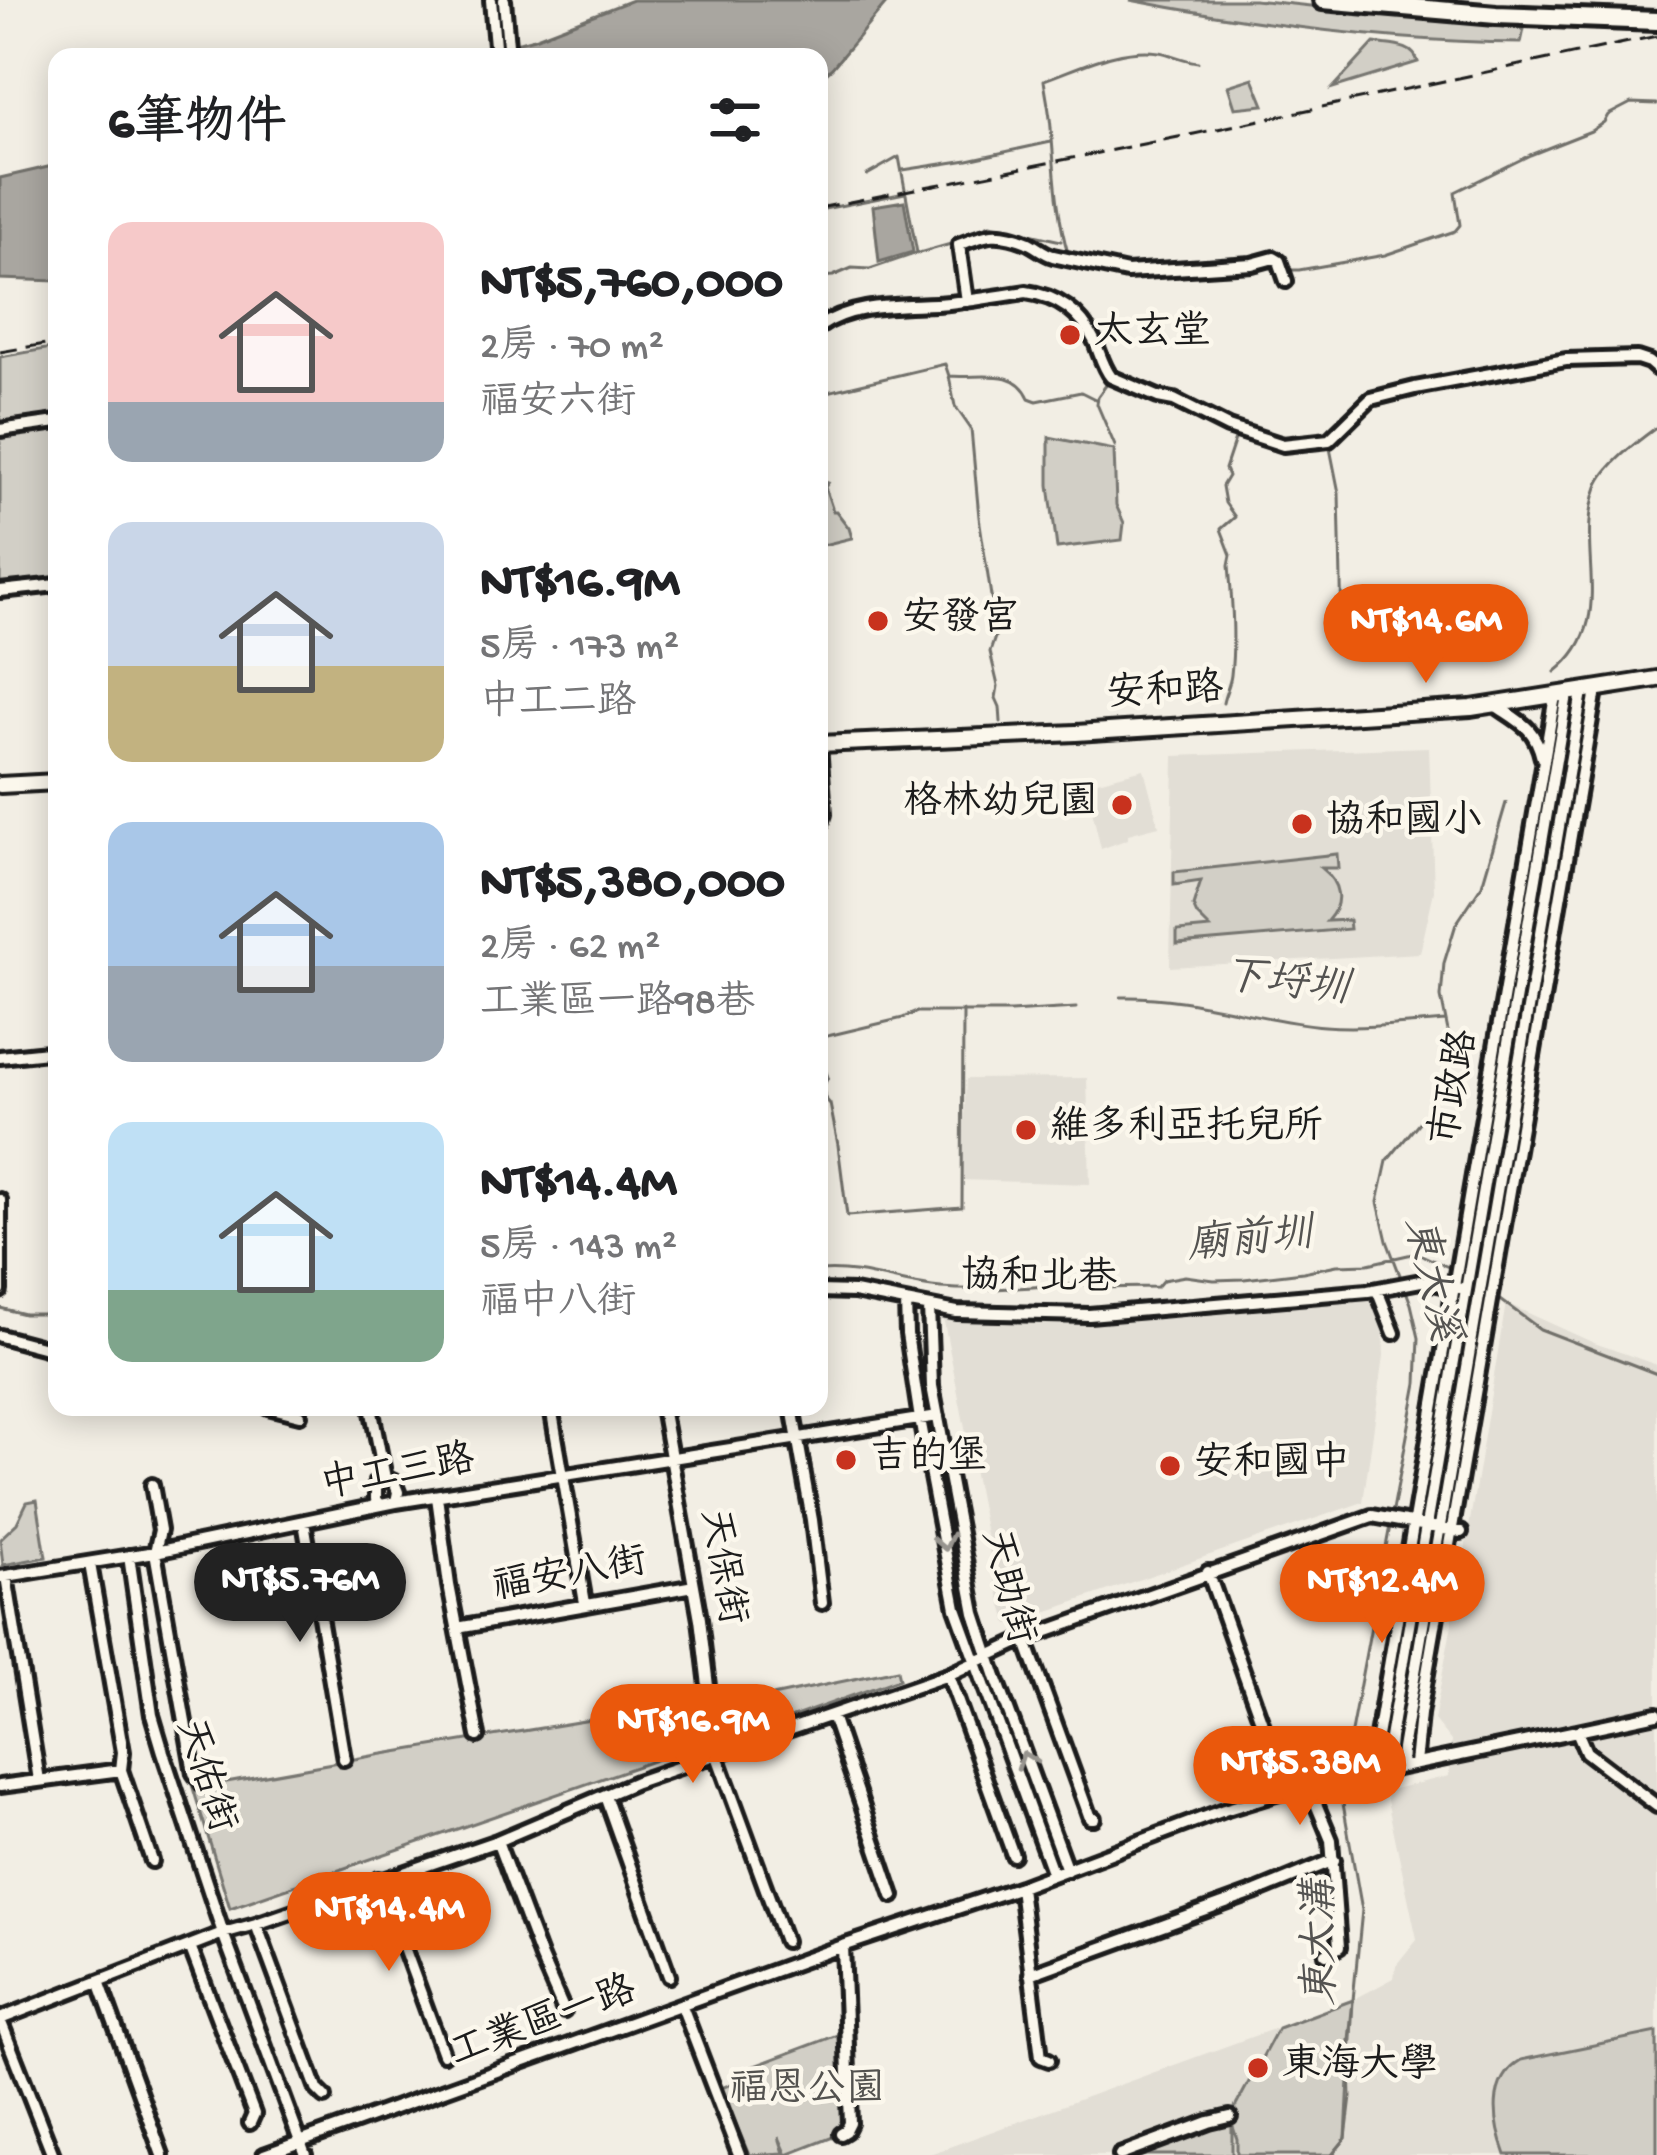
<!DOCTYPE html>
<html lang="zh-TW">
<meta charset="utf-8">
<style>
body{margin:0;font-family:"Gochi Hand","LXGW WenKai TC",sans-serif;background:#f6f6f6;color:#202124;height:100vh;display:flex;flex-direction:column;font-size:45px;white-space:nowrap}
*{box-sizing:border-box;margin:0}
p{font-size:39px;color:#757577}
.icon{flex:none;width:66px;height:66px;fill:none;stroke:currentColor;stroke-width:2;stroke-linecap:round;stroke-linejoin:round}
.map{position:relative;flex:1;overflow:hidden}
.drawer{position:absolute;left:48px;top:48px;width:780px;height:1368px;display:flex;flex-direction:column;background:#fff;border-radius:24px;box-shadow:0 6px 30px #0003}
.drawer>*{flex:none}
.price{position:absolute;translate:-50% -102px;padding:0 27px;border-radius:42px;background:#ea580c;color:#fff;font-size:39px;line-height:78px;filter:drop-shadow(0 3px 6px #0008)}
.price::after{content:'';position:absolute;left:50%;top:72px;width:36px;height:27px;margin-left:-18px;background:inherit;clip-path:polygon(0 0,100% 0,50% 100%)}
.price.active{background:#222;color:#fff}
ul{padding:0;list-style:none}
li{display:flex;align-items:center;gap:36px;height:300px;padding:0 60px}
li span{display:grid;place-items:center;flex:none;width:336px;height:240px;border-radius:24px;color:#555}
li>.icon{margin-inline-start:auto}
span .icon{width:144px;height:144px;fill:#fffc;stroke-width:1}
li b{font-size:51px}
h2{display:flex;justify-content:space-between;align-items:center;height:144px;padding:0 60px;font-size:51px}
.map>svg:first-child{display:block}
.built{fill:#e2ded5}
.green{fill:#d2cfc6;stroke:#777671;stroke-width:3}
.water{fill:#a9a6a0;stroke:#716f6b;stroke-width:3}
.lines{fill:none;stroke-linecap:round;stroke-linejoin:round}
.stream{stroke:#716f6b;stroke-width:3}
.minor-casing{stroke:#1c1c1c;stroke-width:20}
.major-casing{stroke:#1c1c1c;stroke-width:22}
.highway-casing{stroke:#1c1c1c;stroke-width:26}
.minor{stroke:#fbf7ec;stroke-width:10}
.major{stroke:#fbf7ec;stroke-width:14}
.highway{stroke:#fbf7ec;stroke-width:16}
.rail{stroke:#1c1c1c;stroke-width:3;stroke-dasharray:18 9;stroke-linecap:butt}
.oneway{stroke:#97948e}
.poi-dot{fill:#c8321e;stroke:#fbf7ec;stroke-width:4.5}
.labels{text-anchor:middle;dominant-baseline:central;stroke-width:9;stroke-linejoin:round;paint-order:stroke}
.poi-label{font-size:39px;fill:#1c1c1c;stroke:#fbf7ec;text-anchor:start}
.street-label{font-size:39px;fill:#1c1c1c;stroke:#fbf7ec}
.park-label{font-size:39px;fill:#53524f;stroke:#fbf7ec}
.water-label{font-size:42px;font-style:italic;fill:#545351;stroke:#fbf7ec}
</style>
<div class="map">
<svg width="1657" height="2155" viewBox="0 0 1657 2155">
<rect width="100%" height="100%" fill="#f2eee4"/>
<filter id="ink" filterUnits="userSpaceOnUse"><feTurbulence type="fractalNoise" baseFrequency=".00833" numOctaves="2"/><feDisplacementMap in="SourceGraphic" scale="24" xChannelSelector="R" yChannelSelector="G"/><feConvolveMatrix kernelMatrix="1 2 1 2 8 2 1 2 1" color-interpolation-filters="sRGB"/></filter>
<g filter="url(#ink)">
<path class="built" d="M1429,747L1434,891L1420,953L1170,967L1174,756Z
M1144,769L1159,826L1128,834V839L1101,849L1086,784Z
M1087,1078L1090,1184L961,1180L966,1079Z
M1365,1297L1375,1306L1383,1326L1384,1356L1363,1502L1008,1625L996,1585L943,1317L1089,1315Z
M1506,1303L1594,1343L1657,1365V2155H927L1353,2000L1394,1978L1396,1965L1417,1939L1385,1791L1449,1776L1451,1741L1434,1720L1460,1581Z"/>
<path class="green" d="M1130,0H1254L1524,29L1521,43C1389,42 1260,25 1130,0Z
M1374,43C1391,46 1413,44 1418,62L1333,88Z
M1253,78L1264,105L1235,108L1228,86Z
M57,347V421L0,429V357Z
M57,426V580L0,587V435Z
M1049,437L1114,450L1116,505L1124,523L1122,540L1057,548L1049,485Z
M819,460L825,482L828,483L825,487L833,511H836L849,528L852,538L819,546Z
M1337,854L1338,868H1321C1340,883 1344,903 1327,921L1349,920L1350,929L1177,944V931L1210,928L1197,915L1193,906L1201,881L1174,885V872Z
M37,1500L46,1557L3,1565L0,1539L17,1523L27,1502Z
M897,1670L899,1679L762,1728L758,1699Z
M706,1701L710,1741L230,1908L193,1788L377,1755Z
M1353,2000L1346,2138L1332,2155H1237V2139L1232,2124V2155H1125L1230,2117L1278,2028Z
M845,2032L850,2123L841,2134L787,2155L779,2137L784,2153L749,2155L721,2088L755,2075L752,2067Z
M1657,2032V2155H1506C1494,2123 1487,2080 1521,2060Z"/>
<path class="water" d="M632,0H889L832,68L819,79V57H463L534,38Z
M57,165V281L0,279V178Z
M904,201L913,252L879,262L873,206Z"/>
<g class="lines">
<path class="stream" d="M903,170L968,160L1051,142
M819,210L905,193
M919,253L958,242L960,238L990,225L1061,241
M1068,253C1056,213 1055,170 1051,128C1050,112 1046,96 1044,80C1079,68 1119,46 1159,52C1172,54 1184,61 1198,62
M1281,253L1288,270H1299L1385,255L1455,231L1460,225L1455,192L1530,155L1591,131L1604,122L1608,115L1631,103L1657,104
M819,277L833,276L852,268L870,269L917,253L899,157L867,175
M949,376L955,406L971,429L979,517L994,616L992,625L995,637L990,652L998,686L996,698L1000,707L1001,722
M1110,380L1098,396L1097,404L1115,446
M819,394L945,364L949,376C980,379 1015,366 1029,398L1037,401L1081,392L1097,400
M819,411L822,408L819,396
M1329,443L1339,493L1342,626
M1555,672C1620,621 1573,552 1597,487C1605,465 1638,441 1657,427
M819,682L825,728
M1223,703C1225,693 1230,685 1231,675C1235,639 1232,601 1229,565L1231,555L1221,529L1235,517L1225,503L1222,486L1228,476L1225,469L1236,436
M1121,997C1190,995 1256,1020 1324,1026C1364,1029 1406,1024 1446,1021
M823,1037L819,1054L828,1077L823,1087L825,1098L830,1104L838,1145L847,1216L962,1207L963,1011
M819,1038L903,1018L917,1012H1010L1076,1008
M819,1271C861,1267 899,1284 941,1288C992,1292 1043,1285 1093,1284V1288L1157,1287L1163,1280L1185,1276L1214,1280L1244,1279L1303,1272L1337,1265L1368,1264L1417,1253L1466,1275
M1498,1298L1540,1329L1657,1374
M0,1308L24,1314H57
M1332,2155L1346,2138L1351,2097L1349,2040L1362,1910L1342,1798L1347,1753L1417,1383L1419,1338L1411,1304L1387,1241L1378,1202L1387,1161L1430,1109L1446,1073L1448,1031L1441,997L1444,963L1456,924L1482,885L1506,803"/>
<g class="minor-casing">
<path id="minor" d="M491,0L496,57
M504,0L509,57
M967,301L959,245C986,234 998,230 1027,242C1036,246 1043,253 1053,256L1127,272L1252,264L1274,258L1279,261L1286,281
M819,327C856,301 907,307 949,303C975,300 1001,296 1026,292C1057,296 1081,313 1095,342C1100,354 1103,367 1111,377L1158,397L1174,400L1228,427L1283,445L1329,440L1371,399L1415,388L1566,360L1637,358L1649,362L1657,369
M0,430L57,422
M0,591L57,585
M1495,705C1520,722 1535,727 1542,758
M819,745L824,814L819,830
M0,1057L57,1051
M0,1200V1291
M1377,1290L1394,1333
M819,1291L854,1292L957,1312L1089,1315L1368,1291L1421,1281L1459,1288
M906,1302L907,1334L920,1419L956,1608L1053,1874
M929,1307L932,1386L975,1613L996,1677L1067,1870
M0,1336L57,1351
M268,1407L300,1415
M371,1407L385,1478L394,1482L398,1492L396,1502
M551,1407L585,1603
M662,1407L700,1619L716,1753L785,1941
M792,1407L812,1520L822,1603
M152,1485L160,1530L155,1552L194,1773L203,1785
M437,1497L449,1585L478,1736
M380,1505L376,1499V1482L385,1478
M304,1522L344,1759
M129,1556L152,1715L163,1752L223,1933L305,2155
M90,1564L123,1752L121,1770L152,1861
M1208,1572L1273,1754
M6,1576L39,1780
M0,1577L155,1552L396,1502L938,1416
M457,1628L694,1586
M1025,1639L1085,1804L1090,1818H1094
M948,1675L1013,1855
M832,1716L893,1896
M1577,1731L1657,1714
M1415,1764L1420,1714L1596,690
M1401,1767L1402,1749L1582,692
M1387,1771L1390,1738L1567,695
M1374,1773V1754L1555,696
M0,1786L121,1770
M1309,1787L1331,1840L1339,1947L1326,1954
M605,1796L669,1976
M497,1841L541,1958L564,2011
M379,1879L443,2054
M1020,1887L1041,2057L1049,2060
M256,1924L317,2089L325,2097
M190,1946L254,2114L250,2123
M1030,1974L1256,1892L1334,1860
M99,1981L162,2155
M682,2006L739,2155
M0,2019L223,1933L256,1924L497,1841L636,1782L948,1675L1025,1639L1372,1516L1461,1532
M0,2020L53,2155
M841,2134L846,2131L850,2123L843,1946
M264,2155L843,1946L1020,1887L1224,1810L1286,1791L1577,1731L1586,1752L1657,1806
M1120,2155L1209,2122L1230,2117"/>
</g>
<g class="major-casing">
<path id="major" d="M819,744L1076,733L1471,708L1657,679
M0,785L57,782"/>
</g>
<g class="highway-casing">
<path id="highway" d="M1323,0L1496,15L1657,21"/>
</g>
<use href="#minor" class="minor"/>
<use href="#major" class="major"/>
<use href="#highway" class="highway"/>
<path class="rail" d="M819,208L1194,134L1657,36
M0,352L57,342"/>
</g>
<defs><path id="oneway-chevron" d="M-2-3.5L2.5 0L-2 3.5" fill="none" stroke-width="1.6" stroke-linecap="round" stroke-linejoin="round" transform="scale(3)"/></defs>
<g class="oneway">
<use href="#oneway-chevron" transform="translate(944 1542) rotate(78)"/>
<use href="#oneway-chevron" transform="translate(1026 1760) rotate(-110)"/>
</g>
</g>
<g class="poi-dot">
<circle cx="1070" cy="335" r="12"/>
<circle cx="878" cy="621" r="12"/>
<circle cx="1122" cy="805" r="12"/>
<circle cx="1302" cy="824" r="12"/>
<circle cx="1026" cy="1130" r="12"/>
<circle cx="846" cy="1460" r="12"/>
<circle cx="1170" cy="1466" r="12"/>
<circle cx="1258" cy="2068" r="12"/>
</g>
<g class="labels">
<g class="poi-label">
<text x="1094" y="335">太玄堂</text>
<text x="902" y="621">安發宮</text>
<text x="1098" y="805" text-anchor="end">格林幼兒園</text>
<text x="1326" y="824">協和國小</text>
<text x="1050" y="1130">維多利亞托兒所</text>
<text x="870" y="1460">吉的堡</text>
<text x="1194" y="1466">安和國中</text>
<text x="1282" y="2068">東海大學</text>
</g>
<g class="street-label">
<text transform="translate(1165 694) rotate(-3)">安和路</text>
<text transform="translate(1457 1088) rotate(-80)">市政路</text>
<text transform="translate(1039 1280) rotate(1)">協和北巷</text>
<text transform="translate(398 1475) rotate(-10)">中工三路</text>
<text transform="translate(720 1567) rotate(80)">天保街</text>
<text transform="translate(570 1577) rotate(-10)">福安八街</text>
<text transform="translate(1005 1587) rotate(76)">天助街</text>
<text transform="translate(203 1776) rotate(72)">天佑街</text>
<text transform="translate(544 2024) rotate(-20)">工業區一路</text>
</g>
<g class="park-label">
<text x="807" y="2092">福恩公園</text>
</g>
<g class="water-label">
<text transform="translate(1286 986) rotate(6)">下埒圳</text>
<text transform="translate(1250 1243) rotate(-6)">廟前圳</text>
<text transform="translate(1428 1280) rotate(77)">東大溪</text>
<text transform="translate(1324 1943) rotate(-91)">東大溝</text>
</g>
</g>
</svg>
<b class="price" style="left:1426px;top:686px">NT$14.6M</b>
<b class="price active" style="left:300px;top:1645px">NT$5.76M</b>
<b class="price" style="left:1382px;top:1646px">NT$12.4M</b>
<b class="price" style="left:693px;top:1786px">NT$16.9M</b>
<b class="price" style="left:1300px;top:1828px">NT$5.38M</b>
<b class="price" style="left:389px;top:1974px">NT$14.4M</b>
<section class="drawer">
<h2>6筆物件<svg class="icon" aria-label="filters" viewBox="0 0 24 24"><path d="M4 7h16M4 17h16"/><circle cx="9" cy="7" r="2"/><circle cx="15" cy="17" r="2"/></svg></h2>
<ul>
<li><span style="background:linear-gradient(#f6c9c9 75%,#9aa5b1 0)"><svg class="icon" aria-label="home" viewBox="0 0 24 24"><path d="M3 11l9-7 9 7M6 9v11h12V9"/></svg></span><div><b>NT$5,760,000</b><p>2房 · 70 m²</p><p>福安六街</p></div></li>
<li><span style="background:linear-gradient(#c9d6e8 60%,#c2b280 0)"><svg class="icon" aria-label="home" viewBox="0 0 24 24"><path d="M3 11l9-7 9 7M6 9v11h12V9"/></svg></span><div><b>NT$16.9M</b><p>5房 · 173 m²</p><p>中工二路</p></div></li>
<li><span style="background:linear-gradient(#a9c7e8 60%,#9aa5b1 0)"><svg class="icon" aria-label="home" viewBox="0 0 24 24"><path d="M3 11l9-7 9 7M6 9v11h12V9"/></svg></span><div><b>NT$5,380,000</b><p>2房 · 62 m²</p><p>工業區一路98巷</p></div></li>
<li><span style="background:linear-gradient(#bfe0f5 70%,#7fa58c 0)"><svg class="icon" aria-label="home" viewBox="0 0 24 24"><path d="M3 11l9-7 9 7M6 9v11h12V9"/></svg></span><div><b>NT$14.4M</b><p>5房 · 143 m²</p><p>福中八街</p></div></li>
</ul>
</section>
</div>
